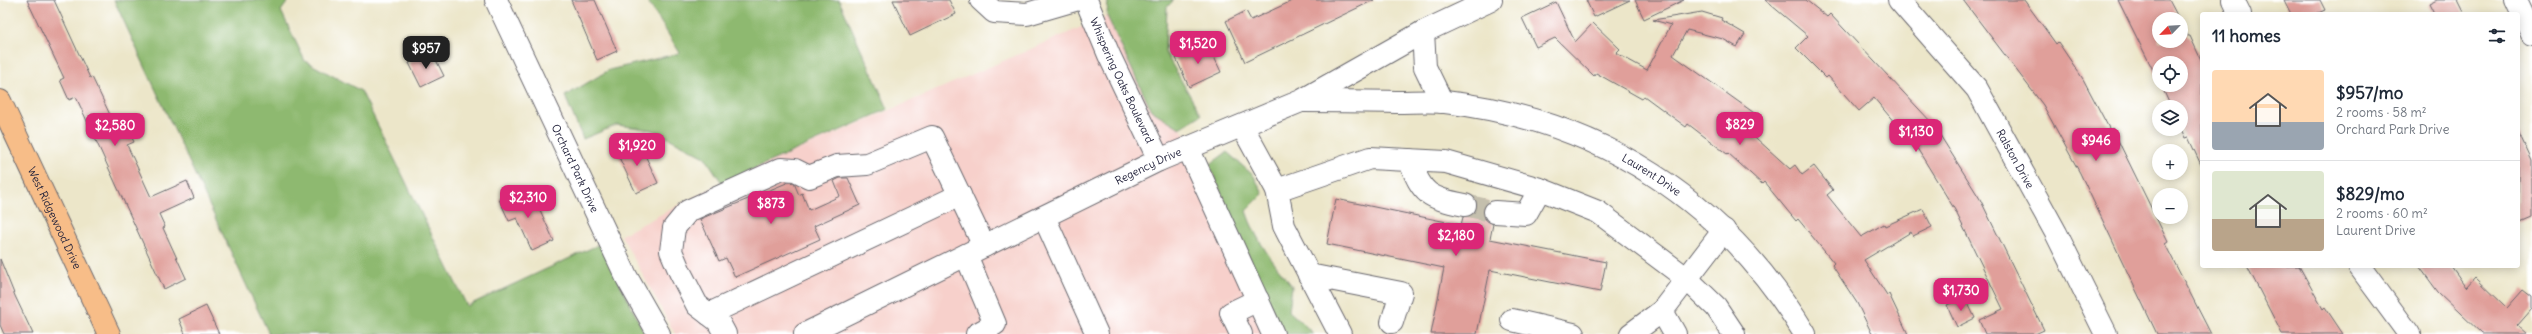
<!DOCTYPE html>
<meta charset="utf-8">
<style>
body{margin:0;font-family:Delius,sans-serif;background:#f2f2f3;color:#1f2937;height:100vh;display:flex;flex-direction:column;font-size:15px;white-space:nowrap}
*{box-sizing:border-box;margin:0}
p{font-size:13px;color:#747a83}
.icon{flex:none;width:22px;height:22px;fill:none;stroke:currentColor;stroke-width:2;stroke-linecap:round;stroke-linejoin:round}
.map{position:relative;flex:1;overflow:hidden}
.drawer{position:absolute;left:2200px;top:12px;width:320px;height:256px;display:flex;flex-direction:column;background:#fff;border-radius:4px;box-shadow:0 2px 10px #0003}
.drawer>*{flex:none}
.needle{width:26px;rotate:245deg}
.buttons{position:absolute;left:2152px;top:12px;display:grid;gap:8px}
.buttons a{display:grid;place-items:center;width:36px;height:36px;border-radius:50%;background:#fff;box-shadow:0 2px 10px #0003;font-size:20px}
.price{position:absolute;translate:-50% -34px;padding:0 9px;border-radius:8px;background:#db2777;color:#fff;font-size:13px;line-height:26px;filter:drop-shadow(0 1px 2px #0008)}
.price::after{content:'';position:absolute;left:50%;top:24px;width:12px;height:9px;margin-left:-6px;background:inherit;clip-path:polygon(0 0,100% 0,50% 100%)}
.price.selected{background:#222;color:#fff}
ul{padding:0;list-style:none}
li{display:flex;align-items:center;gap:12px;height:100px;padding:0 12px}
li+li{border-top:1px solid #e0e1e3}
li span{display:grid;place-items:center;flex:none;width:112px;height:80px;border-radius:4px;color:#555}
li>.icon{margin-inline-start:auto}
span .icon{width:48px;height:48px;fill:#fffc;stroke-width:1}
li b{font-size:17px}
h2{display:flex;justify-content:space-between;align-items:center;height:48px;padding:0 12px;font-size:17px}
.map>svg:first-child{display:block}
.built{fill:#f7d0cb}
.forest{fill:#8eb970;stroke:#586e56}
.building{fill:#e09f9a}
.lines{fill:none;stroke-linecap:round;stroke-linejoin:round}
.minor-tunnel{stroke:#c4bfad;stroke-width:22;stroke-dasharray:22 11;stroke-linecap:butt}
.minor-casing{stroke:#69676d;stroke-width:24}
.major-casing{stroke:#69676d;stroke-width:24}
.minor{stroke:#fff;stroke-width:22}
.major{stroke:#f7bd88;stroke-width:22}
.labels{text-anchor:middle;dominant-baseline:central;stroke-width:3.5;stroke-linejoin:round;paint-order:stroke}
.street-label{font-size:11px;fill:#22223b;stroke:#fff}
</style>
<div class="map">
<svg width="2532" height="334" viewBox="0 0 2532 334">
<rect width="100%" height="100%" fill="#fff"/>
<filter id="ink" filterUnits="userSpaceOnUse"><feTurbulence type="fractalNoise" baseFrequency=".025" numOctaves="2"/><feDisplacementMap in="SourceGraphic" scale="8" xChannelSelector="R" yChannelSelector="G"/><feConvolveMatrix kernelMatrix="1 2 1 2 8 2 1 2 1" color-interpolation-filters="sRGB"/></filter>
<filter id="wash" filterUnits="userSpaceOnUse"><feTurbulence type="fractalNoise" baseFrequency=".012" numOctaves="4" result="noise"/><feDisplacementMap in="SourceGraphic" scale="16" xChannelSelector="R" yChannelSelector="G"/><feGaussianBlur stdDeviation="0.9" result="paint"/><feColorMatrix in="noise" values="0 0 0 0 0 0 0 0 0 0 0 0 0 0 0 0 0 1.4 0 .05"/><feComposite in="paint" operator="in"/></filter>
<g filter="url(#wash)">
<rect width="100%" height="100%" fill="#ece6c9"/>
<path class="built" d="M1107,16L1151,110L1180,128L1209,165L1282,334H675L621,235L722,183Z"/>
<path class="forest" d="M114,0H289L281,11L305,61L361,91L467,306L600,244L645,334H269Z
M647,0H839L888,109L722,183L705,157L653,130L617,125L583,139L565,96L609,70L680,53Z
M1108,0H1174L1167,7L1165,52L1201,115L1180,128L1151,110L1107,16Z
M1227,152L1254,176L1263,194L1246,211C1256,241 1273,262 1292,286L1289,311L1314,334H1282L1209,165Z"/>
<g id="blocks">
<path class="building" d="M27,0H54L90,78L92,77L113,121L122,117L134,142L127,145L151,197L187,181L194,198L159,214L165,227L163,228L186,278L164,289L76,97L69,100L60,80L64,78Z
M571,0H595L617,51L597,60Z
M893,0H949L956,14L910,36Z
M1294,0H1374L1245,62L1226,21L1246,11L1251,20Z
M1586,0H1630L1594,17Z
M1635,0H1684L1644,19Z
M1765,0H1806L1827,17L1830,14L1933,124L1980,199L2044,330L2035,334H1985L1979,320L2003,309L1955,210L1904,127L1900,129L1874,98L1859,111L1828,76L1826,78L1796,48L1808,36Z
M1963,0H2024L2056,44L2058,42L2083,79L2110,130L2112,128L2168,242L2165,244L2211,334H2157L2080,173L2043,105Z
M2118,0H2169L2179,19H2159V41H2181V23L2188,36H2190L2202,62V167L2188,137L2185,138L2181,129V107H2171L2161,85H2181V63H2159V82Z
M2284,0H2320L2325,10L2316,14H2291Z
M2437,0H2457L2464,14H2434L2429,4Z
M1556,2L1575,42L1593,23L1620,49L1616,53L1647,70L1671,25L1653,20L1702,12L1722,18L1721,20L1745,34L1737,47L1723,39L1687,30L1673,55L1757,115L1746,129L1790,169L1795,165L1802,175L1814,166L1833,190L1827,195L1861,237L1884,224L1885,226L1923,209L1932,227L1913,236L1911,232L1864,260L1887,295L1889,294L1908,334H1872L1857,303L1832,265L1834,263L1798,219L1796,221L1764,182L1762,184L1728,153L1727,154L1688,124L1686,127L1644,96L1642,99L1596,73L1594,76L1555,38L1536,47L1522,18Z
M1208,44L1221,72L1189,87L1176,58Z
M432,52L444,76L421,87L409,63Z
M2518,131L2532,161V217L2518,223Z
M638,140L658,183L636,193L616,151Z
M840,178H848L860,205L814,226L820,239L735,277L726,258L719,261L700,219L789,182L794,183L799,195L802,193L809,210L840,196L834,181Z
M519,189L527,206L536,201L554,241L532,251L517,218L509,221L499,199Z
M1336,199L1461,225L1463,217L1474,213L1477,207L1476,199L1488,202L1483,212L1484,218L1493,224L1490,239L1606,262L1600,292L1490,270L1477,334H1431L1444,268L1327,244Z
M0,259L15,296L33,334H4L0,325Z
M2247,266H2299L2323,309L2325,307L2343,334H2282Z
M2419,266H2451L2466,287L2475,277L2507,308L2523,290L2532,297V309L2517,326L2526,334H2482L2438,292Z
M1965,297L1975,318L1957,327L1947,305Z
M206,306L219,334H185L179,319Z"/>
</g>
</g>
<g filter="url(#ink)">
<use href="#blocks" fill-opacity="0" stroke="#69676d" stroke-width="1"/>
<g class="lines">
<path class="minor-tunnel" d="M1465,205L1495,212"/>
<g class="minor-casing">
<g id="minor">
<path id="s1" d="M496,0L627,278L659,334"/>
<path d="M981,0L994,12L1027,14L1075,0"/>
<path id="s2" d="M1086,0L1109,55L1159,160"/>
<path id="s3" d="M1899,0L1977,89L2056,233L2106,334"/>
<path d="M2233,0L2240,14"/>
<path d="M2516,0L2532,34"/>
<path d="M1423,32L1425,67L1442,102"/>
<path id="s4" d="M1303,101C1334,101 1365,101 1396,102C1412,102 1429,101 1445,102C1600,120 1724,200 1805,334"/>
<path d="M1242,126L1277,190L1370,158L1446,162L1540,189L1598,212L1686,278L1716,307L1734,334"/>
<path d="M1188,148L1273,334"/>
<path d="M1409,160C1424,196 1427,197 1465,205"/>
<path d="M1277,190L1284,226L1340,334"/>
<path d="M1495,212L1526,214L1540,189"/>
<path d="M1044,217L1097,334"/>
<path d="M966,255L995,324L977,334"/>
<path d="M2359,266L2409,334"/>
<path d="M1309,275L1401,293L1392,322"/>
<path d="M709,314L960,195"/>
<path d="M1512,320L1573,334"/>
<path d="M725,334L718,321L697,305L680,272L671,251L674,228L688,211L781,169L795,170L809,177L837,166L867,164L932,137L984,246"/>
<path id="s5" d="M805,334L1159,160L1301,101L1423,32L1491,0"/>
<path d="M1241,334L1231,313L1258,300"/>
<path d="M1631,334L1662,311"/>
<path d="M1675,334L1662,311L1724,230"/>
</g>
</g>
<g class="major-casing">
<g id="major">
<path id="s6" d="M0,101L109,334"/>
</g>
</g>
<use href="#minor" class="minor"/>
<use href="#major" class="major"/>
</g>
</g>
<g class="labels">
<g class="street-label">
<text stroke="none"><textPath href="#s2" startOffset="88">Whispering Oaks Boulevard</textPath></text>
<text stroke="none"><textPath href="#s3" startOffset="198">Ralston Drive</textPath></text>
<text stroke="none"><textPath href="#s5" startOffset="382">Regency Drive</textPath></text>
<text stroke="none"><textPath href="#s1" startOffset="186">Orchard Park Drive</textPath></text>
<text stroke="none"><textPath href="#s4" startOffset="363">Laurent Drive</textPath></text>
<text stroke="none"><textPath href="#s6" startOffset="129">West Ridgewood Drive</textPath></text>
</g>
</g>
</svg>
<div class="buttons">
<a><svg class="needle" viewBox="-14 -14 28 28"><path d="M0-13l5 13h-10z" fill="#e53935"/><path d="M0 13l5-13h-10z" fill="#747a83"/></svg></a>
<a><svg class="icon" aria-label="locate" viewBox="0 0 24 24"><circle cx="12" cy="12" r="6"/><path d="M12 2v4M12 18v4M2 12h4M18 12h4"/></svg></a>
<a><svg class="icon" aria-label="layers" viewBox="0 0 24 24"><path d="M12 4l9 5-9 5-9-5zM3 14l9 5 9-5"/></svg></a>
<a>+</a>
<a>−</a>
</div>
<b class="price" style="left:1198px;top:65px">$1,520</b>
<b class="price selected" style="left:426px;top:70px">$957</b>
<b class="price" style="left:1740px;top:146px">$829</b>
<b class="price" style="left:115px;top:147px">$2,580</b>
<b class="price" style="left:1916px;top:153px">$1,130</b>
<b class="price" style="left:2096px;top:162px">$946</b>
<b class="price" style="left:637px;top:167px">$1,920</b>
<b class="price" style="left:528px;top:219px">$2,310</b>
<b class="price" style="left:771px;top:225px">$873</b>
<b class="price" style="left:1456px;top:257px">$2,180</b>
<b class="price" style="left:1961px;top:312px">$1,730</b>
<section class="drawer">
<h2>11 homes<svg class="icon" aria-label="filters" viewBox="0 0 24 24"><path d="M4 7h16M4 17h16"/><circle cx="9" cy="7" r="2"/><circle cx="15" cy="17" r="2"/></svg></h2>
<ul>
<li><span style="background:linear-gradient(#ffd9b3 65%,#9aa5b1 0)"><svg class="icon" aria-label="home" viewBox="0 0 24 24"><path d="M3 11l9-7 9 7M6 9v11h12V9"/></svg></span><div><b>$957/mo</b><p>2 rooms · 58 m²</p><p>Orchard Park Drive</p></div></li>
<li><span style="background:linear-gradient(#dfe7d0 60%,#b9a48a 0)"><svg class="icon" aria-label="home" viewBox="0 0 24 24"><path d="M3 11l9-7 9 7M6 9v11h12V9"/></svg></span><div><b>$829/mo</b><p>2 rooms · 60 m²</p><p>Laurent Drive</p></div></li>
</ul>
</section>
</div>
